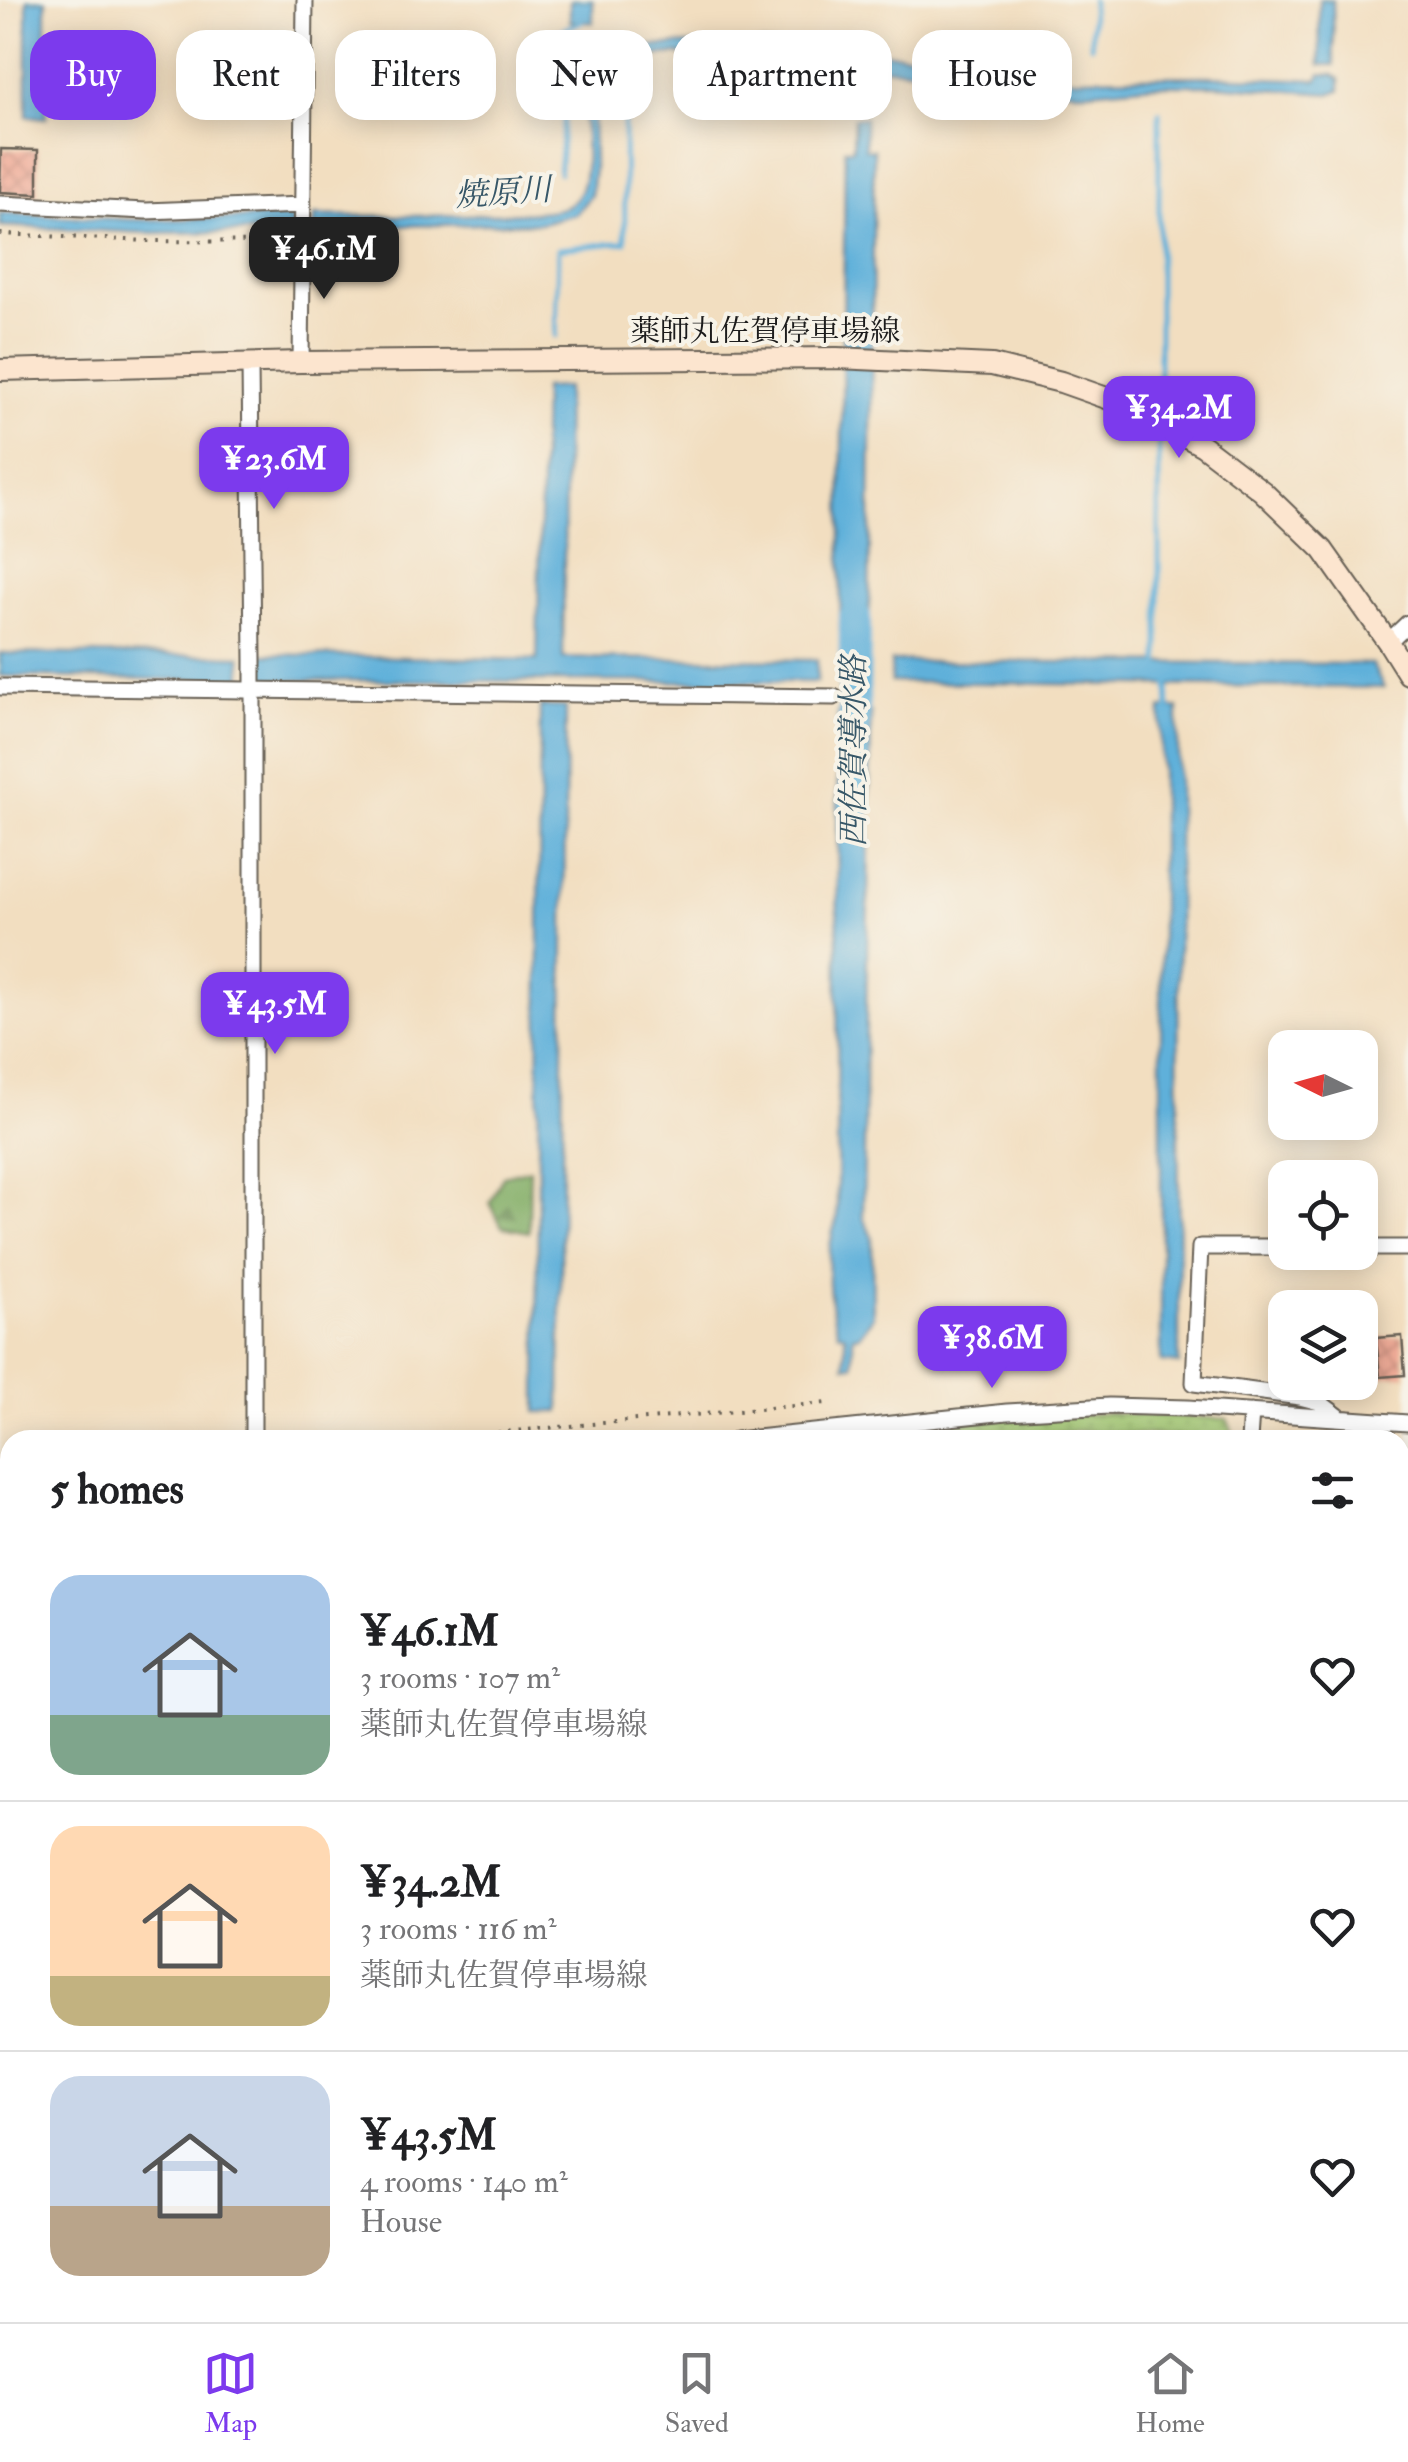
<!DOCTYPE html>
<meta charset="utf-8">
<style>
body{margin:0;font-family:"IM FELL Double Pica","Noto Serif JP",serif;background:#f2f2f2;color:#202124;height:100vh;display:flex;flex-direction:column;font-size:38px;white-space:nowrap}
*{box-sizing:border-box;margin:0}
p{font-size:32px;color:#757577}
.icon{flex:none;width:55px;height:55px;fill:none;stroke:currentColor;stroke-width:2;stroke-linecap:round;stroke-linejoin:round}
.map{position:relative;flex:1;overflow:hidden}
.panel{position:absolute;left:0px;top:1430px;width:1410px;height:892px;display:flex;flex-direction:column;background:#fff;border-radius:30px 30px 0 0;box-shadow:0 5px 25px #0003}
.panel>*{flex:none}
.top-card{position:absolute;left:30px;top:30px;width:1350px;height:90px;display:flex;gap:20px}
.needle{width:65px;rotate:275deg}
.buttons{position:absolute;left:1268px;top:1030px;display:grid;gap:20px}
.buttons a{display:grid;place-items:center;width:110px;height:110px;border-radius:20px;background:#fff;box-shadow:0 5px 25px #0003;font-size:50px}
.price{position:absolute;translate:-50% -85px;padding:0 22px;border-radius:20px;background:#7c3aed;color:#fff;font-size:32px;line-height:65px;filter:drop-shadow(0 2px 5px #0008)}
.price::after{content:'';position:absolute;left:50%;top:60px;width:30px;height:22px;margin-left:-15px;background:inherit;clip-path:polygon(0 0,100% 0,50% 100%)}
.price.active{background:#222;color:#fff}
ul{padding:0;list-style:none}
li{display:flex;align-items:center;gap:30px;height:250px;padding:0 50px}
li+li{border-top:2px solid #e0e0e0}
li span{display:grid;place-items:center;flex:none;width:280px;height:200px;border-radius:30px;color:#555}
li>.icon{margin-inline-start:auto}
span .icon{width:120px;height:120px;fill:#fffc;stroke-width:1}
li b{font-size:42px}
h2{display:flex;justify-content:space-between;align-items:center;height:120px;padding:0 50px;font-size:42px}
.pill{padding:0 35px;border-radius:30px;background:#fff;box-shadow:0 5px 25px #0003;font-size:35px;line-height:90px}
.pill.active{background:#7c3aed;color:#fff}
.tab-bar{display:flex;justify-content:space-around;align-items:center;height:140px;border-top:2px solid #e0e0e0;background:#fff;font-size:28px;color:#757577}
.tab-bar a{display:grid;justify-items:center;gap:5px}
.tab-bar .active{color:#7c3aed}
.map>svg:first-child{display:block}
.green{fill:url(#green-dots);stroke:#5e7246;stroke-width:2.5}
.forest{fill:url(#forest-firs);stroke:#4e6440;stroke-width:2.5}
.water{fill:#5fb0da;stroke:#3e667b;stroke-width:2.5}
.lines{fill:none;stroke-linecap:round;stroke-linejoin:round}
.stream{stroke:#5fb0da;stroke-width:5}
.river{stroke:#5fb0da;stroke-width:32}
.building{fill:url(#building-cross-hatch)}
.lane-casing{stroke:#676055;stroke-width:11}
.street-casing{stroke:#676055;stroke-width:19}
.secondary-casing{stroke:#676055;stroke-width:24}
.path{stroke:#676055;stroke-width:4;stroke-dasharray:2.5 8;stroke-linecap:butt}
.lane{stroke:#fff;stroke-width:8}
.street{stroke:#fff;stroke-width:15}
.secondary{stroke:#fce5cf;stroke-width:20}
.labels{text-anchor:middle;dominant-baseline:central;stroke-width:8;stroke-linejoin:round;paint-order:stroke}
.street-label{font-size:30px;fill:#1c1c1c;stroke:#f7f3e8}
.water-label{font-size:32px;font-style:italic;fill:#375768;stroke:#f7f3e8}
</style>
<div class="map">
<svg width="1408" height="2322" viewBox="0 0 1408 2322">
<defs>
<pattern id="green-dots" width="8" height="8" patternUnits="userSpaceOnUse" patternTransform="scale(2.5)"><rect width="8" height="8" fill="#a1c771"/><path d="M2 2h.1M6 6h.1" fill="none" stroke="#8aaa61" stroke-width="1.8" stroke-linecap="round"/></pattern>
<pattern id="forest-firs" width="22" height="20" patternUnits="userSpaceOnUse" patternTransform="scale(2.5)"><rect width="22" height="20" fill="#80ac63"/><path d="M5 1l3.5 6h-7zM16 11l3.5 6h-7z" fill="#688b51"/></pattern>
<pattern id="building-cross-hatch" width="8" height="8" patternUnits="userSpaceOnUse" patternTransform="scale(2.5)"><rect width="8" height="8" fill="#f0ac98"/><path d="M0 0l8 8M0 8l8-8" fill="none" stroke="#cd9382"/></pattern>
</defs>
<rect width="100%" height="100%" fill="#f7f3e8"/>
<filter id="ink" filterUnits="userSpaceOnUse"><feTurbulence type="fractalNoise" baseFrequency=".01" numOctaves="2"/><feDisplacementMap in="SourceGraphic" scale="20" xChannelSelector="R" yChannelSelector="G"/><feConvolveMatrix kernelMatrix="1 2 1 2 8 2 1 2 1" color-interpolation-filters="sRGB"/></filter>
<filter id="wash" filterUnits="userSpaceOnUse"><feTurbulence type="fractalNoise" baseFrequency=".0048" numOctaves="4" result="noise"/><feDisplacementMap in="SourceGraphic" scale="40" xChannelSelector="R" yChannelSelector="G"/><feGaussianBlur stdDeviation="2.25" result="paint"/><feColorMatrix in="noise" values="0 0 0 0 0 0 0 0 0 0 0 0 0 0 0 0 0 1.4 0 .05"/><feComposite in="paint" operator="in"/></filter>
<g filter="url(#wash)">
<rect width="100%" height="100%" fill="#f2dec0"/>
<path class="green" d="M1113,1413L1227,1419L1236,1440L1081,1431L985,1440H777L976,1420Z
M1400,1498H1408V1655L1400,1668Z
M10,1595V1738L0,1740V1596Z
M1408,2152V2322H1349L1353,2313L1400,2312V2176Z"/>
<path class="forest" d="M530,1169L529,1232L502,1227L490,1203L503,1176Z"/>
<path class="water" d="M27,0H46V118L27,116Z
M570,0H593V23L570,21Z
M1319,0H1333L1334,65H1320Z
M739,42L830,49V64L778,62L742,52L612,57L598,62L593,78L594,169L591,195L576,214L541,223L388,226L314,232L315,215C375,217 433,216 493,214C509,213 555,214 569,205C599,186 578,109 584,79C587,65 595,57 606,48Z
M849,49L1012,65L1043,74L1075,78L1205,76L1318,80L1321,74L1333,75L1340,79V90L1329,94L1216,85H1155L1078,92L1045,86L1014,75L937,67L910,70L849,64Z
M854,118H865V149L874,150L869,632H859V661H849V632L840,631L845,149H853Z
M0,213L143,220L292,217L293,232L147,233L0,226Z
M566,387L563,658L817,660V682L263,680V654L537,660L543,388Z
M0,653L241,656L242,681L0,676Z
M891,661L1372,664L1384,688L891,682Z
M850,681H860L861,712L871,713L863,1217L872,1236L873,1316L860,1335L853,1336V1365L845,1366V1335L838,1333C827,1298 824,1253 837,1218L838,712L850,711Z
M540,706L566,707L560,1412H537Z
M1178,708L1179,1364L1161,1362V709Z
M1408,1655V2152L1400,2176V1668Z
M10,1738V2312L1353,2313L1349,2322H0V1740Z"/>
<g class="lines">
<path class="stream" d="M1091,46L1092,0
M826,55L855,57
M559,173L564,117L558,32L582,21V16
M556,336L558,249L625,242L624,104
M1159,401V112
M1159,444V663
M1168,680L1169,714"/>
<path class="river" d="M854,723L855,617
M1400,1472L1408,1473
M0,1571L10,1570"/>
</g>
<g id="blocks">
<path class="building" d="M1,149L38,150V194L0,192Z
M1402,1336L1405,1375L1380,1377L1376,1338Z"/>
</g>
</g>
<g filter="url(#ink)">
<use href="#blocks" fill-opacity="0" stroke="#676055" stroke-width="2.5"/>
<g class="lines">
<g class="lane-casing">
<path id="lane" d="M0,1618L10,1617"/>
</g>
<g class="street-casing">
<path id="street" d="M0,204L146,211L303,205
M301,362L305,0
M250,364L253,660V1440
M1388,642L1408,623
M0,687L834,697
M1285,1247H1200L1194,1383L1300,1397L1319,1402L1338,1416
M1360,1248H1408
M736,1440L1007,1412L1109,1406L1188,1408L1408,1423
M1249,1440L1251,1412
M0,1511L10,1510
M1400,1545L1408,1547"/>
</g>
<g class="secondary-casing">
<path id="secondary" d="M0,370L301,362L837,358L992,365L1061,382L1132,407L1203,446L1262,491L1323,550L1388,642L1408,674"/>
</g>
<path class="path" d="M0,234L148,241L285,242
M320,241L355,239
M414,1440L826,1403
M0,1481L10,1480"/>
<use href="#lane" class="lane"/>
<use href="#street" class="street"/>
<use href="#secondary" class="secondary"/>
</g>
</g>
<g class="labels">
<g class="street-label">
<text x="765" y="331">薬師丸佐賀停車場線</text>
</g>
<g class="water-label">
<text transform="translate(503 193) rotate(-4)">焼原川</text>
<text transform="translate(854 751) rotate(-90)">西佐賀導水路</text>
</g>
</g>
</svg>
<div class="buttons">
<a><svg class="needle" viewBox="-14 -14 28 28"><path d="M0-13l5 13h-10z" fill="#e53935"/><path d="M0 13l5-13h-10z" fill="#757577"/></svg></a>
<a><svg class="icon" aria-label="locate" viewBox="0 0 24 24"><circle cx="12" cy="12" r="6"/><path d="M12 2v4M12 18v4M2 12h4M18 12h4"/></svg></a>
<a><svg class="icon" aria-label="layers" viewBox="0 0 24 24"><path d="M12 4l9 5-9 5-9-5zM3 14l9 5 9-5"/></svg></a>
</div>
<b class="price active" style="left:324px;top:302px">¥46.1M</b>
<b class="price" style="left:1179px;top:461px">¥34.2M</b>
<b class="price" style="left:274px;top:512px">¥23.6M</b>
<b class="price" style="left:275px;top:1057px">¥43.5M</b>
<b class="price" style="left:992px;top:1391px">¥38.6M</b>
<div class="top-card">
<a class="pill active">Buy</a>
<a class="pill">Rent</a>
<a class="pill">Filters</a>
<a class="pill">New</a>
<a class="pill">Apartment</a>
<a class="pill">House</a>
</div>
<section class="panel">
<h2>5 homes<svg class="icon" aria-label="filters" viewBox="0 0 24 24"><path d="M4 7h16M4 17h16"/><circle cx="9" cy="7" r="2"/><circle cx="15" cy="17" r="2"/></svg></h2>
<ul>
<li><span style="background:linear-gradient(#a9c7e8 70%,#7fa58c 0)"><svg class="icon" aria-label="home" viewBox="0 0 24 24"><path d="M3 11l9-7 9 7M6 9v11h12V9"/></svg></span><div><b>¥46.1M</b><p>3 rooms · 107 m²</p><p>薬師丸佐賀停車場線</p></div><svg class="icon" aria-label="heart" viewBox="0 0 24 24"><path d="M12 20l-8-8c-3-5 5-10 8-4 3-6 11-1 8 4z"/></svg></li>
<li><span style="background:linear-gradient(#ffd9b3 75%,#c2b280 0)"><svg class="icon" aria-label="home" viewBox="0 0 24 24"><path d="M3 11l9-7 9 7M6 9v11h12V9"/></svg></span><div><b>¥34.2M</b><p>3 rooms · 116 m²</p><p>薬師丸佐賀停車場線</p></div><svg class="icon" aria-label="heart" viewBox="0 0 24 24"><path d="M12 20l-8-8c-3-5 5-10 8-4 3-6 11-1 8 4z"/></svg></li>
<li><span style="background:linear-gradient(#c9d6e8 65%,#b9a48a 0)"><svg class="icon" aria-label="home" viewBox="0 0 24 24"><path d="M3 11l9-7 9 7M6 9v11h12V9"/></svg></span><div><b>¥43.5M</b><p>4 rooms · 140 m²</p><p>House</p></div><svg class="icon" aria-label="heart" viewBox="0 0 24 24"><path d="M12 20l-8-8c-3-5 5-10 8-4 3-6 11-1 8 4z"/></svg></li>
</ul>
</section>
</div>
<nav class="tab-bar">
<a class="active"><svg class="icon" aria-label="map" viewBox="0 0 24 24"><path d="M3 6l6-2 6 2 6-2v14l-6 2-6-2-6 2zM9 4v14M15 6v14"/></svg>Map</a>
<a><svg class="icon" aria-label="saved" viewBox="0 0 24 24"><path d="M7 4h10v16l-5-4-5 4z"/></svg>Saved</a>
<a><svg class="icon" aria-label="home" viewBox="0 0 24 24"><path d="M3 11l9-7 9 7M6 9v11h12V9"/></svg>Home</a>
</nav>
